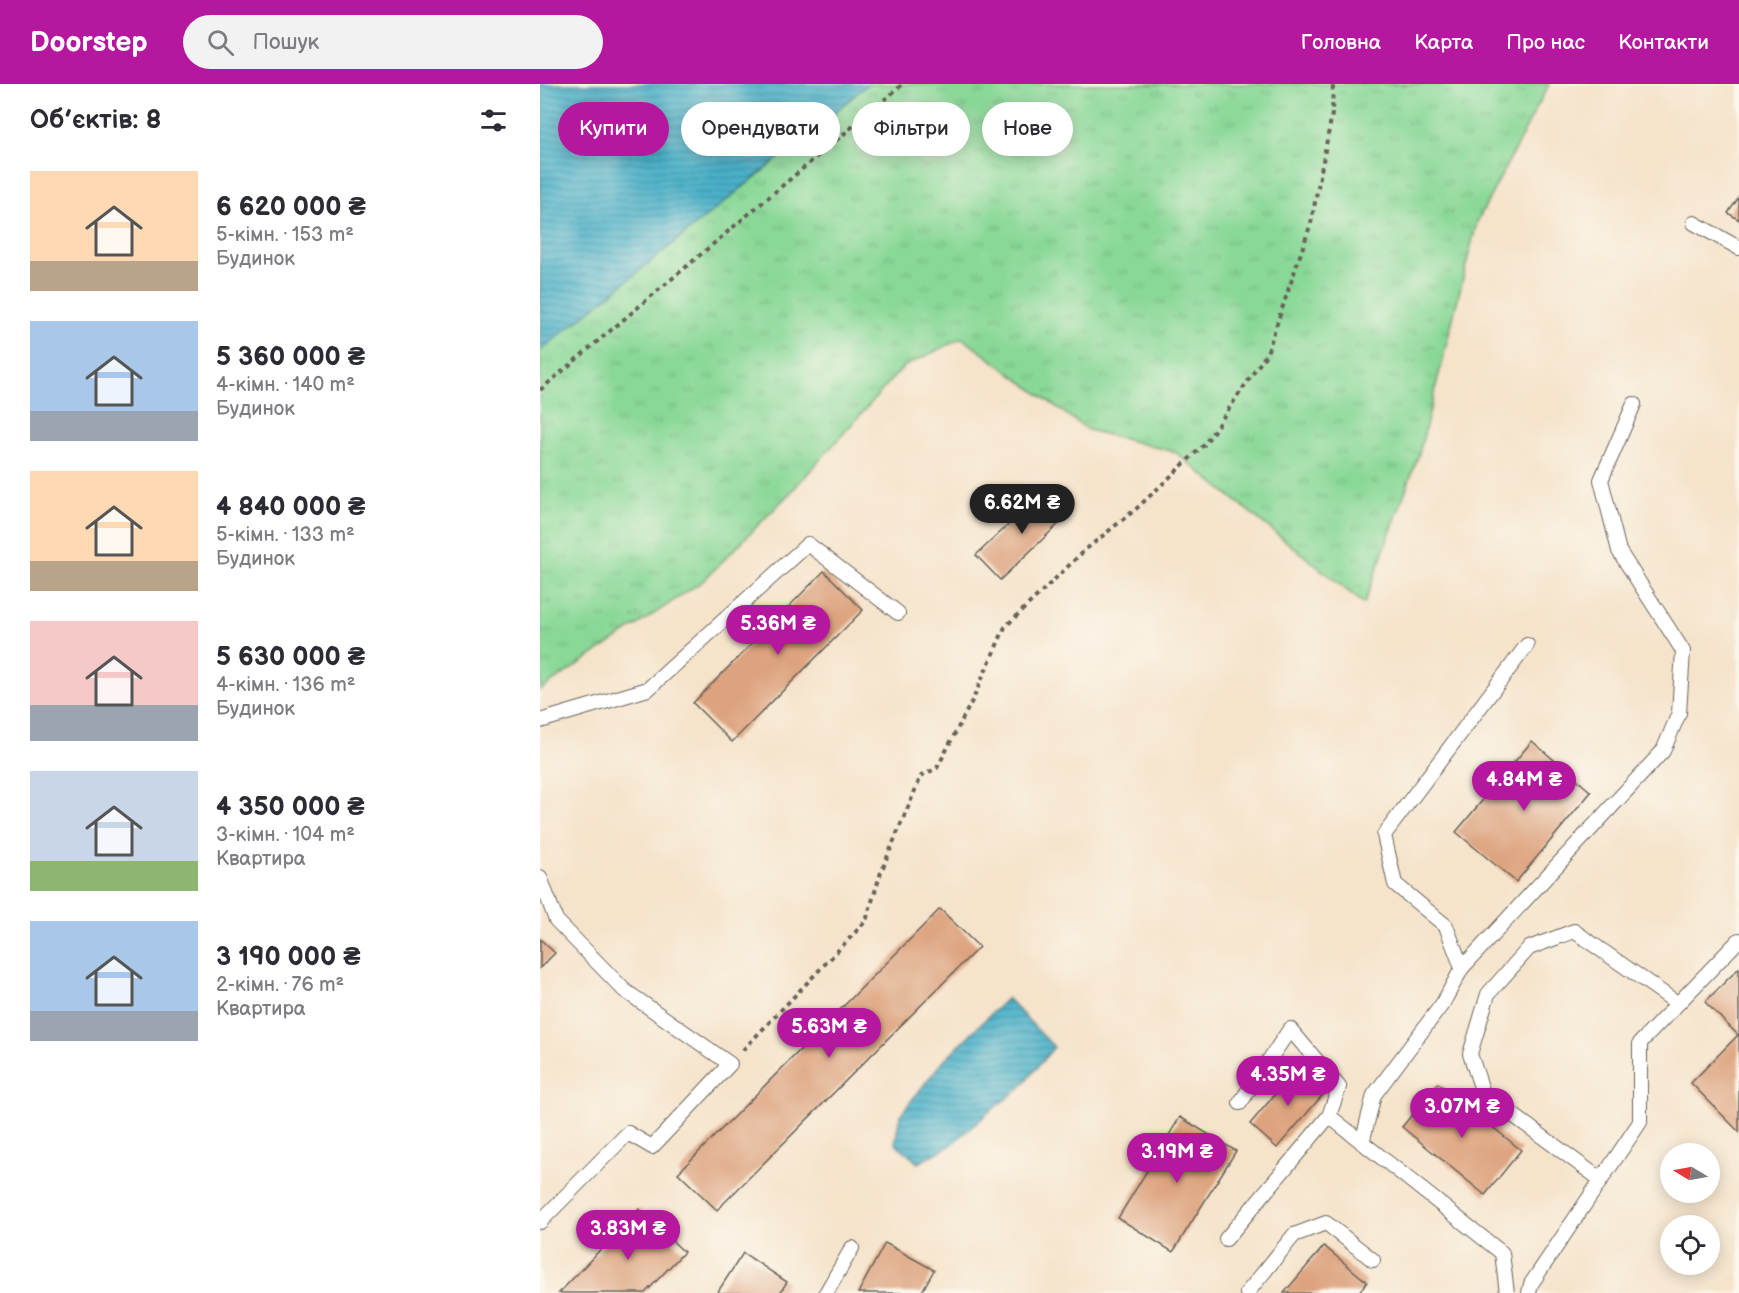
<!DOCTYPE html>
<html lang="uk">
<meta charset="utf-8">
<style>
body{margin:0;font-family:"Balsamiq Sans",sans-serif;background:#f2f2f3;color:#2b2b33;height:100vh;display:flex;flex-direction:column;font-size:22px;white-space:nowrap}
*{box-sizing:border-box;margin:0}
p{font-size:20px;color:#7c7c81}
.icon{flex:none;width:33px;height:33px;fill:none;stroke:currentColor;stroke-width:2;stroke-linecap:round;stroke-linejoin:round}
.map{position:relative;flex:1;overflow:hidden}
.sheet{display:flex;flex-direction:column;background:#fff;width:540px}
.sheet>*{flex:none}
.top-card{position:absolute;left:18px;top:18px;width:570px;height:54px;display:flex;gap:12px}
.needle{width:39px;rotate:280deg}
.buttons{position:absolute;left:1120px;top:1059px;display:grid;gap:12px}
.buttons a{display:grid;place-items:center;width:60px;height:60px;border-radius:50%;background:#fff;box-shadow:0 3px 15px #0003;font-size:30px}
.price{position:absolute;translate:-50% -51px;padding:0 14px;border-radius:21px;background:#b5179e;color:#fff;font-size:20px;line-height:39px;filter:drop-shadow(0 2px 3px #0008)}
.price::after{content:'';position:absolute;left:50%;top:36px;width:18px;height:14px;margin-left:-9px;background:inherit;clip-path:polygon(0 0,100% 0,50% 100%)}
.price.selected{background:#222;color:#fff}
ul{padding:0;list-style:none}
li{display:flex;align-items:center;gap:18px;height:150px;padding:0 30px}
li span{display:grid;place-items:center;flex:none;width:168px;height:120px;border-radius:0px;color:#555}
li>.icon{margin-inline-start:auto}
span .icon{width:72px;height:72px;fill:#fffc;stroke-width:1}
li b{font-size:26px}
h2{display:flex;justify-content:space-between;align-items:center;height:72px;padding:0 30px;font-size:26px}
.tag{padding:0 21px;border-radius:27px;background:#fff;box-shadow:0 3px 15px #0003;font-size:21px;line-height:54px}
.tag.selected{background:#b5179e;color:#fff}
header{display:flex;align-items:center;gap:36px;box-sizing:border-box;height:84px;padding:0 30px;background:#b5179e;color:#fff}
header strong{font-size:28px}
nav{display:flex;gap:33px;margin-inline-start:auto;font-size:21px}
.search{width:420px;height:54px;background:#f2f2f3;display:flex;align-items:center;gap:15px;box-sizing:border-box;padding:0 21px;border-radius:33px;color:#7c7c81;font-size:22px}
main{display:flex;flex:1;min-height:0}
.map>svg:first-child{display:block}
.grass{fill:url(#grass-tufts);stroke:#527a5a;stroke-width:1.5}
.water{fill:url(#water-rules);stroke:#336672;stroke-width:1.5}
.building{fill:#dda37e}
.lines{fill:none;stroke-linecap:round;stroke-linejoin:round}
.lane-casing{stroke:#686259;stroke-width:16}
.path{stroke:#686259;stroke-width:4;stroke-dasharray:4.5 4.5;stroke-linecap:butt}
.lane{stroke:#fff;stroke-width:14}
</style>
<header>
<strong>Doorstep</strong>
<div class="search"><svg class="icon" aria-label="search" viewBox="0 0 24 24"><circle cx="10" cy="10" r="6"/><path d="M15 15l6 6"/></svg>Пошук</div>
<nav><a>Головна</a><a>Карта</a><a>Про нас</a><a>Контакти</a></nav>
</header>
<main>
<section class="sheet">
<h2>Об’єктів: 8<svg class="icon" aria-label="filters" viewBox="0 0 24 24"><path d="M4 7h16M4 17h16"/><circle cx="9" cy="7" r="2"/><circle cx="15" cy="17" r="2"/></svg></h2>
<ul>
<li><span style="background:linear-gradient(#ffd9b3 75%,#b9a48a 0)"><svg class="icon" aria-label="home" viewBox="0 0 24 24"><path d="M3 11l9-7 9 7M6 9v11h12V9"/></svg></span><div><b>6 620 000 ₴</b><p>5-кімн. · 153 m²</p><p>Будинок</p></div></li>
<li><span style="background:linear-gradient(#a9c7e8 75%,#9aa5b1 0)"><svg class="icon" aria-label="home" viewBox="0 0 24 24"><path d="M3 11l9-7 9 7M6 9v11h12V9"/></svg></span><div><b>5 360 000 ₴</b><p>4-кімн. · 140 m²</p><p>Будинок</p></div></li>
<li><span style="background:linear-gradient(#ffd9b3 75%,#b9a48a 0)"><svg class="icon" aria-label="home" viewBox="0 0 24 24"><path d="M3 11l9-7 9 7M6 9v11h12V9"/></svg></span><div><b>4 840 000 ₴</b><p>5-кімн. · 133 m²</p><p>Будинок</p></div></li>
<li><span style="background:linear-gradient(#f6c9c9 70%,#9aa5b1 0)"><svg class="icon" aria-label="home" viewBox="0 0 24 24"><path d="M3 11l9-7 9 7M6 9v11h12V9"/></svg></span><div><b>5 630 000 ₴</b><p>4-кімн. · 136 m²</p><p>Будинок</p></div></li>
<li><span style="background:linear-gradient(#c9d6e8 75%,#8fb573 0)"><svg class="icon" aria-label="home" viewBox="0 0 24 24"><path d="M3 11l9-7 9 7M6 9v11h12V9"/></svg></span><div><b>4 350 000 ₴</b><p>3-кімн. · 104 m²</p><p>Квартира</p></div></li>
<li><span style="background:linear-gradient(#a9c7e8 75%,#9aa5b1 0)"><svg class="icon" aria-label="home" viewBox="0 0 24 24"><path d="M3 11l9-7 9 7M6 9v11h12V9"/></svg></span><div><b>3 190 000 ₴</b><p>2-кімн. · 76 m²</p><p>Квартира</p></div></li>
</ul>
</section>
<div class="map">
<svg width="1199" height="1209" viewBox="0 0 1199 1209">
<defs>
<pattern id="grass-tufts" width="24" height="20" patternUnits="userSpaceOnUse" patternTransform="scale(1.5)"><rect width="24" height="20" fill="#89d897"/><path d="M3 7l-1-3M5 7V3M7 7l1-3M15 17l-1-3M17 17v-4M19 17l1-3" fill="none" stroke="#76b982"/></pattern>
<pattern id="water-rules" width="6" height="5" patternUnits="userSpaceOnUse" patternTransform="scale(1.5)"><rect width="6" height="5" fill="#4ab1c9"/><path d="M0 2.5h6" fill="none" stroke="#3d8fa2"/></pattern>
</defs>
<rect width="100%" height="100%" fill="#fbf7ec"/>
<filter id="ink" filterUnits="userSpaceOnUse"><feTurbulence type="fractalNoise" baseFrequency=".0167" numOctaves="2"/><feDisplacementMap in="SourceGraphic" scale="12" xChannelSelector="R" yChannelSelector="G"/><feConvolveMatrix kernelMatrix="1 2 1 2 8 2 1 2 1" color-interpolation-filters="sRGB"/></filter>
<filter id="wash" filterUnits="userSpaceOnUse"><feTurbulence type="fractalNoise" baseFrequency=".008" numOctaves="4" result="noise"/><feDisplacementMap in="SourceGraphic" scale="24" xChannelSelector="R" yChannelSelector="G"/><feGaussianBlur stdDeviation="1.35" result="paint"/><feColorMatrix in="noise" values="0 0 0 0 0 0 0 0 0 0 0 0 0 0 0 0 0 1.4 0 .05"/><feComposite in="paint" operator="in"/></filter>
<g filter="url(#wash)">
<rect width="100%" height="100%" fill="#f5e3ca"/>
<path class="grass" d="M328,0H1009L937,138L879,370L824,520L635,368L548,346L422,254L363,283L251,408L163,497L0,606V267L276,44Z"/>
<path class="water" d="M0,0H328L276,44L0,267Z
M467,914L514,963L480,1004L449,1028L410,1062L378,1079L355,1059L360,1031L402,978Z"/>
<g id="blocks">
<path class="building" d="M1199,113V136L1188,129Z
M505,407L528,431L460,496L436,471Z
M284,487L323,526L192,658L153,619Z
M992,657L1051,708L976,798L916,748Z
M400,825L439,863L177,1126L138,1089Z
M0,855L15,869L0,884Z
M1199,884V1048L1151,999L1198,951L1165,918Z
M758,983L786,1007L737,1064L710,1040Z
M898,999L981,1066L945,1111L862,1043Z
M640,1033L696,1067L633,1168L578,1134Z
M99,1125L144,1168L105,1209H19Z
M345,1159L394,1186L381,1209H318Z
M784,1162L827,1198L818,1209H744Z
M203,1169L247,1198L240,1209H177Z"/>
</g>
</g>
<g filter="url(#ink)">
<use href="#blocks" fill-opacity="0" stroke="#686259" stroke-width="1.5"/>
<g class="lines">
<g class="lane-casing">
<path id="lane" d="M1154,139L1199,164
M0,637L108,605L268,460L358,529
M0,793L16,836L84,906L190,980L112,1063L88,1049L0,1138
M922,884L1123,667L1139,629L1143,567L1079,467L1061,396L1094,320
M700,1019L750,945L799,1003L789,1032
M822,1059L834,1011L903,919L922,884L906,842L855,800L844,751L987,561
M1060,1095L943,1009L930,970L948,910L989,864L1034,847L1137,919
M686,1155L789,1032L962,1169L967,1209
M286,1209L312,1164
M707,1209L754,1151L786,1139L833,1176
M989,1209L991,1200L1100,1038V959L1199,856"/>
</g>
<path class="path" d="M0,306L363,0
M203,966L326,837L341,788L381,692L397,684L433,615L465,543L545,466L596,425L664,361L727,269L771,139L792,30L793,0"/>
<use href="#lane" class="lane"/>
</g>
</g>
</svg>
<div class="buttons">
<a><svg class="needle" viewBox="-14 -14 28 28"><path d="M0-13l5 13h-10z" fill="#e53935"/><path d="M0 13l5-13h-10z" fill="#7c7c81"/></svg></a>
<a><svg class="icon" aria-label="locate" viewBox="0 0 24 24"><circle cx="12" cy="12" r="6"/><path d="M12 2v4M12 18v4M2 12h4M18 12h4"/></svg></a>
</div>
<b class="price selected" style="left:482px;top:451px">6.62M ₴</b>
<b class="price" style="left:238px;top:572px">5.36M ₴</b>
<b class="price" style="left:984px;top:728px">4.84M ₴</b>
<b class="price" style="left:289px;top:975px">5.63M ₴</b>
<b class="price" style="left:748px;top:1023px">4.35M ₴</b>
<b class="price" style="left:922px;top:1055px">3.07M ₴</b>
<b class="price" style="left:637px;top:1100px">3.19M ₴</b>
<b class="price" style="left:88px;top:1177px">3.83M ₴</b>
<div class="top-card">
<a class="tag selected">Купити</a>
<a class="tag">Орендувати</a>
<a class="tag">Фільтри</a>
<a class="tag">Нове</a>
</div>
</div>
</main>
